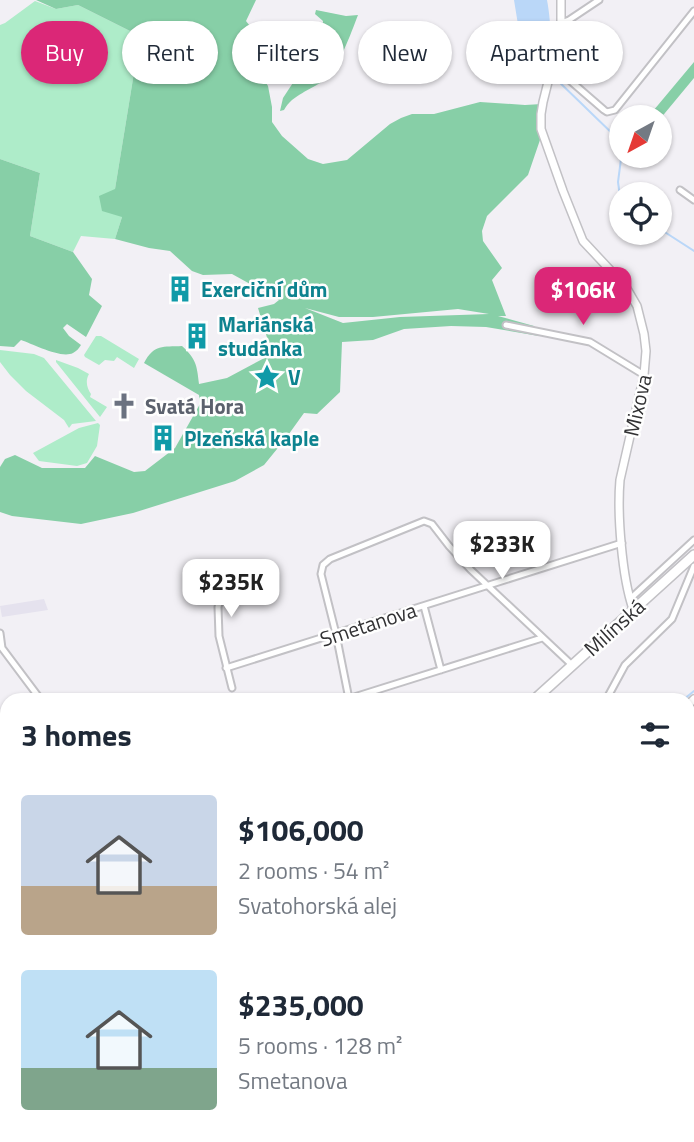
<!DOCTYPE html>
<meta charset="utf-8">
<style>
body{margin:0;font-family:"Titillium Web",sans-serif;background:#f2f2f3;color:#1f2937;height:100vh;display:flex;flex-direction:column;font-size:26px;white-space:nowrap}
*{box-sizing:border-box;margin:0}
p{font-size:23px;color:#747a83}
.icon{flex:none;width:38px;height:38px;fill:none;stroke:currentColor;stroke-width:2;stroke-linecap:round;stroke-linejoin:round}
.map{position:relative;flex:1;overflow:hidden}
.details{position:absolute;left:0px;top:693px;width:695px;height:450px;display:flex;flex-direction:column;background:#fff;border-radius:21px 21px 0 0;box-shadow:0 2px 5px #0004}
.details>*{flex:none}
.top-card{position:absolute;left:21px;top:21px;width:653px;height:63px;display:flex;gap:14px}
.needle{width:46px;rotate:220deg}
.buttons{position:absolute;left:609px;top:105px;display:grid;gap:14px}
.buttons a{display:grid;place-items:center;width:63px;height:63px;border-radius:50%;background:#fff;box-shadow:0 2px 5px #0004;font-size:35px}
.price{position:absolute;translate:-50% -60px;padding:0 16px;border-radius:14px;background:#fff;color:#222;font-size:23px;line-height:46px;filter:drop-shadow(0 2px 4px #0008)}
.price::after{content:'';position:absolute;left:50%;top:42px;width:21px;height:16px;margin-left:-10px;background:inherit;clip-path:polygon(0 0,100% 0,50% 100%)}
.price.on{background:#db2777;color:#fff}
ul{padding:0;list-style:none}
li{display:flex;align-items:center;gap:21px;height:175px;padding:0 21px}
li span{display:grid;place-items:center;flex:none;width:196px;height:140px;border-radius:7px;color:#555}
li>.icon{margin-inline-start:auto}
span .icon{width:84px;height:84px;fill:#fffc;stroke-width:1}
li b{font-size:30px}
h2{display:flex;justify-content:space-between;align-items:center;height:84px;padding:0 21px;font-size:30px}
.chip{padding:0 24px;border-radius:32px;background:#fff;box-shadow:0 2px 5px #0004;font-size:24px;line-height:63px}
.chip.on{background:#db2777;color:#fff}
.map>svg:first-child{display:block}
.built{fill:#e5e2ee}
.medical{fill:#fbe0dc}
.green{fill:#aeecc9}
.forest{fill:#87cfa7;fill-rule:evenodd}
.water{fill:#bad7f8}
.lines{fill:none;stroke-linecap:round;stroke-linejoin:round}
.stream{stroke:#bad7f8;stroke-width:2}
.minor-casing{stroke:#c2c1c5;stroke-width:9}
.tertiary-casing{stroke:#c2c1c5;stroke-width:10}
.secondary-casing{stroke:#c2c1c5;stroke-width:11}
.primary-casing{stroke:#c2c1c5;stroke-width:12}
.minor{stroke:#fff;stroke-width:5}
.tertiary{stroke:#fff;stroke-width:7}
.secondary{stroke:#fff;stroke-width:8}
.primary{stroke:#fff;stroke-width:9}
.rail-casing{stroke:#454547;stroke-width:4.5}
.rail{stroke:#fefefe;stroke-width:2;stroke-dasharray:5;stroke-linecap:butt}
.labels{text-anchor:middle;dominant-baseline:central;stroke-width:5;stroke-linejoin:round;paint-order:stroke}
.culture-label{font-size:21px;font-weight:bold;fill:#0d838f;stroke:#fefefe;text-anchor:start}
.street-label{font-size:21px;fill:#313133;stroke:#fefefe}
.worship-label{font-size:21px;font-weight:bold;fill:#5b616d;stroke:#fefefe;text-anchor:start}
</style>
<div class="map">
<svg width="694" height="1142" viewBox="0 0 694 1142">
<rect width="100%" height="100%" fill="#f2f0f5"/>
<path class="built" d="M44,599L48,610L2,617L0,606Z"/>
<path class="medical" d="M41,1136H132V1142H37Z"/>
<path class="green" d="M35,1L56,9L78,5L140,36L115,189L122,217L115,239L81,236L73,252L30,236L40,173L0,159V25L5,23Z
M96,336H101L139,359L134,368L117,357L114,361L105,360L99,365L85,357L84,355Z
M0,350L34,354L44,358L96,421L72,424L69,428L64,420L26,391L10,375L0,362Z
M56,360L78,368L89,374C85,381 87,388 91,394L90,397L107,407L100,417L56,362Z
M98,423L100,425L97,446L87,463L77,466L39,461L33,453L79,428Z
M0,958L7,962V984L0,995Z"/>
<path class="forest" d="M36,0H256L246,21L253,30L257,39L253,53L254,63L268,86L272,107V122L282,136L308,159L323,164L347,160L390,124L401,118L412,114H434L480,102L525,105L542,104L541,137L528,175L487,216L482,231L483,241L502,268L492,280L506,316H498L534,326L539,336L486,327L451,326L404,329L373,340L342,342L340,392L317,414L304,413L286,438L264,465L235,481L133,513L81,524L12,516L0,512V467L5,459L15,455L42,468H85L95,456L134,472L145,471L175,448L200,404L199,395L144,363C154,344 163,347 182,346C196,359 197,365 199,384L227,378L272,354L258,308L274,304L279,300L232,274L203,275L192,271L170,251L149,248L115,239L122,217L102,211L99,196L115,189L140,36L78,5L56,9ZM305,308L339,317H373L458,309L489,314L400,317L343,323Z
M316,10L346,16L358,15C351,33 339,68 324,80C310,91 293,94 284,110L280,111L283,98L321,40L323,21L315,14Z
M694,62V78L660,119V117H648Z
M0,159L40,173L30,236L73,252L92,279L89,295L102,306L86,337L67,324L63,328L69,336L81,345C79,348 77,351 73,353C61,359 33,344 21,340L14,347L0,346Z"/>
<path class="water" d="M514,0H547C551,21 556,72 533,83L525,81L523,76L520,37Z"/>
<g class="lines">
<path class="stream" d="M555,78L618,139L621,159L618,182L621,204
M660,229L694,251
M683,700L694,691
M426,1136V1142"/>
<g class="minor-casing">
<path id="minor" d="M561,23L569,20L599,0
M551,70L559,71L604,110L607,112L615,110L694,11
M680,190L694,200
M506,325L590,342L644,375
M630,599L694,540
M424,606L441,670
M0,633L2,648L41,700
M226,668L622,543
M232,688L219,636L218,607L219,603L222,601L267,589
M348,699L542,638
M349,699L336,634L321,574L323,565L330,559L424,521L432,524L449,546L471,570L572,665
M606,700L625,665L672,619L694,566
M0,753H7
M0,782L3,779L7,762
M0,810L7,811
M688,840L694,841
M688,886L694,880
M688,916L694,921
M688,985L694,974
M688,1027L694,1032
M688,1067L694,1058
M688,1099L694,1104
M161,1136V1142
M30,1142L35,1136
M139,1142L148,1136
M479,1142L485,1139L499,1141
M594,1142L595,1136
M668,1142V1141"/>
</g>
<g class="tertiary-casing">
<path id="tertiary" d="M561,0V23L558,42L543,102L541,114V129L563,191L583,241L626,287L637,306L644,334L646,351L644,375L620,480C617,514 622,577 633,609
M688,705L694,699
M477,1142L478,1136"/>
</g>
<g class="secondary-casing">
<path id="secondary" d="M0,837L7,841"/>
</g>
<g class="primary-casing">
<path id="primary" d="M534,700L694,555
M314,1136L315,1142"/>
</g>
<use href="#minor" class="minor"/>
<use href="#tertiary" class="tertiary"/>
<use href="#secondary" class="secondary"/>
<use href="#primary" class="primary"/>
<g class="rail-casing">
<path id="rail" d="M688,855L694,849
M566,1142L567,1136"/>
</g>
<use href="#rail" class="rail"/>
</g>
<defs>
<g id="building-bare" transform="scale(2.1)"><path d="M-4-6H4V6H1V3H-1V6H-4ZM-2.5-4.3h1.7v1.8h-1.7ZM.8-4.3h1.7v1.8H.8ZM-2.5-1h1.7V.8h-1.7ZM.8-1h1.7V.8H.8Z" fill="#0f9aa8" stroke="#fefefe" stroke-width="2.5" paint-order="stroke"/></g>
<g id="sight-bare" transform="scale(2.1)"><path d="M0-6L1.8-2.2L6-1.7L2.9 1.2L3.7 5.4L0 3.3L-3.7 5.4L-2.9 1.2L-6-1.7L-1.8-2.2Z" fill="#0f9aa8" stroke="#fefefe" stroke-width="2.5" paint-order="stroke"/></g>
<g id="church-bare" transform="scale(2.1)"><path d="M-1.2-6h2.4v3.5h3.3v2.4h-3.3V6h-2.4V-.1h-3.3v-2.4h3.3Z" fill="#6b7280" stroke="#fefefe" stroke-width="2.5" paint-order="stroke"/></g>
</defs>
<g fill-rule="evenodd">
<use href="#building-bare" x="180" y="289"/>
<use href="#building-bare" x="197" y="336"/>
<use href="#sight-bare" x="267" y="377"/>
<use href="#church-bare" x="124" y="406"/>
<use href="#building-bare" x="163" y="438"/>
</g>
<g class="labels">
<g class="culture-label">
<text x="201" y="289">Exerciční dům</text>
<text x="218" y="324">Mariánská<tspan x="218" dy="24">studánka</tspan></text>
<text x="288" y="377">V</text>
<text x="184" y="438">Plzeňská kaple</text>
</g>
<g class="street-label">
<text transform="translate(637 405) rotate(-77)">Mixova</text>
<text transform="translate(368 624) rotate(-18)">Smetanova</text>
<text transform="translate(614 627) rotate(-42)">Milínská</text>
</g>
<g class="worship-label">
<text x="145" y="406">Svatá Hora</text>
</g>
</g>
</svg>
<div class="buttons">
<a><svg class="needle" viewBox="-14 -14 28 28"><path d="M0-13l5 13h-10z" fill="#e53935"/><path d="M0 13l5-13h-10z" fill="#747a83"/></svg></a>
<a><svg class="icon" aria-label="locate" viewBox="0 0 24 24"><circle cx="12" cy="12" r="6"/><path d="M12 2v4M12 18v4M2 12h4M18 12h4"/></svg></a>
</div>
<b class="price on" style="left:583px;top:327px">$106K</b>
<b class="price" style="left:502px;top:581px">$233K</b>
<b class="price" style="left:231px;top:619px">$235K</b>
<div class="top-card">
<a class="chip on">Buy</a>
<a class="chip">Rent</a>
<a class="chip">Filters</a>
<a class="chip">New</a>
<a class="chip">Apartment</a>
</div>
<section class="details">
<h2>3 homes<svg class="icon" aria-label="filters" viewBox="0 0 24 24"><path d="M4 7h16M4 17h16"/><circle cx="9" cy="7" r="2"/><circle cx="15" cy="17" r="2"/></svg></h2>
<ul>
<li><span style="background:linear-gradient(#c9d6e8 65%,#b9a48a 0)"><svg class="icon" aria-label="home" viewBox="0 0 24 24"><path d="M3 11l9-7 9 7M6 9v11h12V9"/></svg></span><div><b>$106,000</b><p>2 rooms · 54 m²</p><p>Svatohorská alej</p></div></li>
<li><span style="background:linear-gradient(#bfe0f5 70%,#7fa58c 0)"><svg class="icon" aria-label="home" viewBox="0 0 24 24"><path d="M3 11l9-7 9 7M6 9v11h12V9"/></svg></span><div><b>$235,000</b><p>5 rooms · 128 m²</p><p>Smetanova</p></div></li>
</ul>
</section>
</div>
